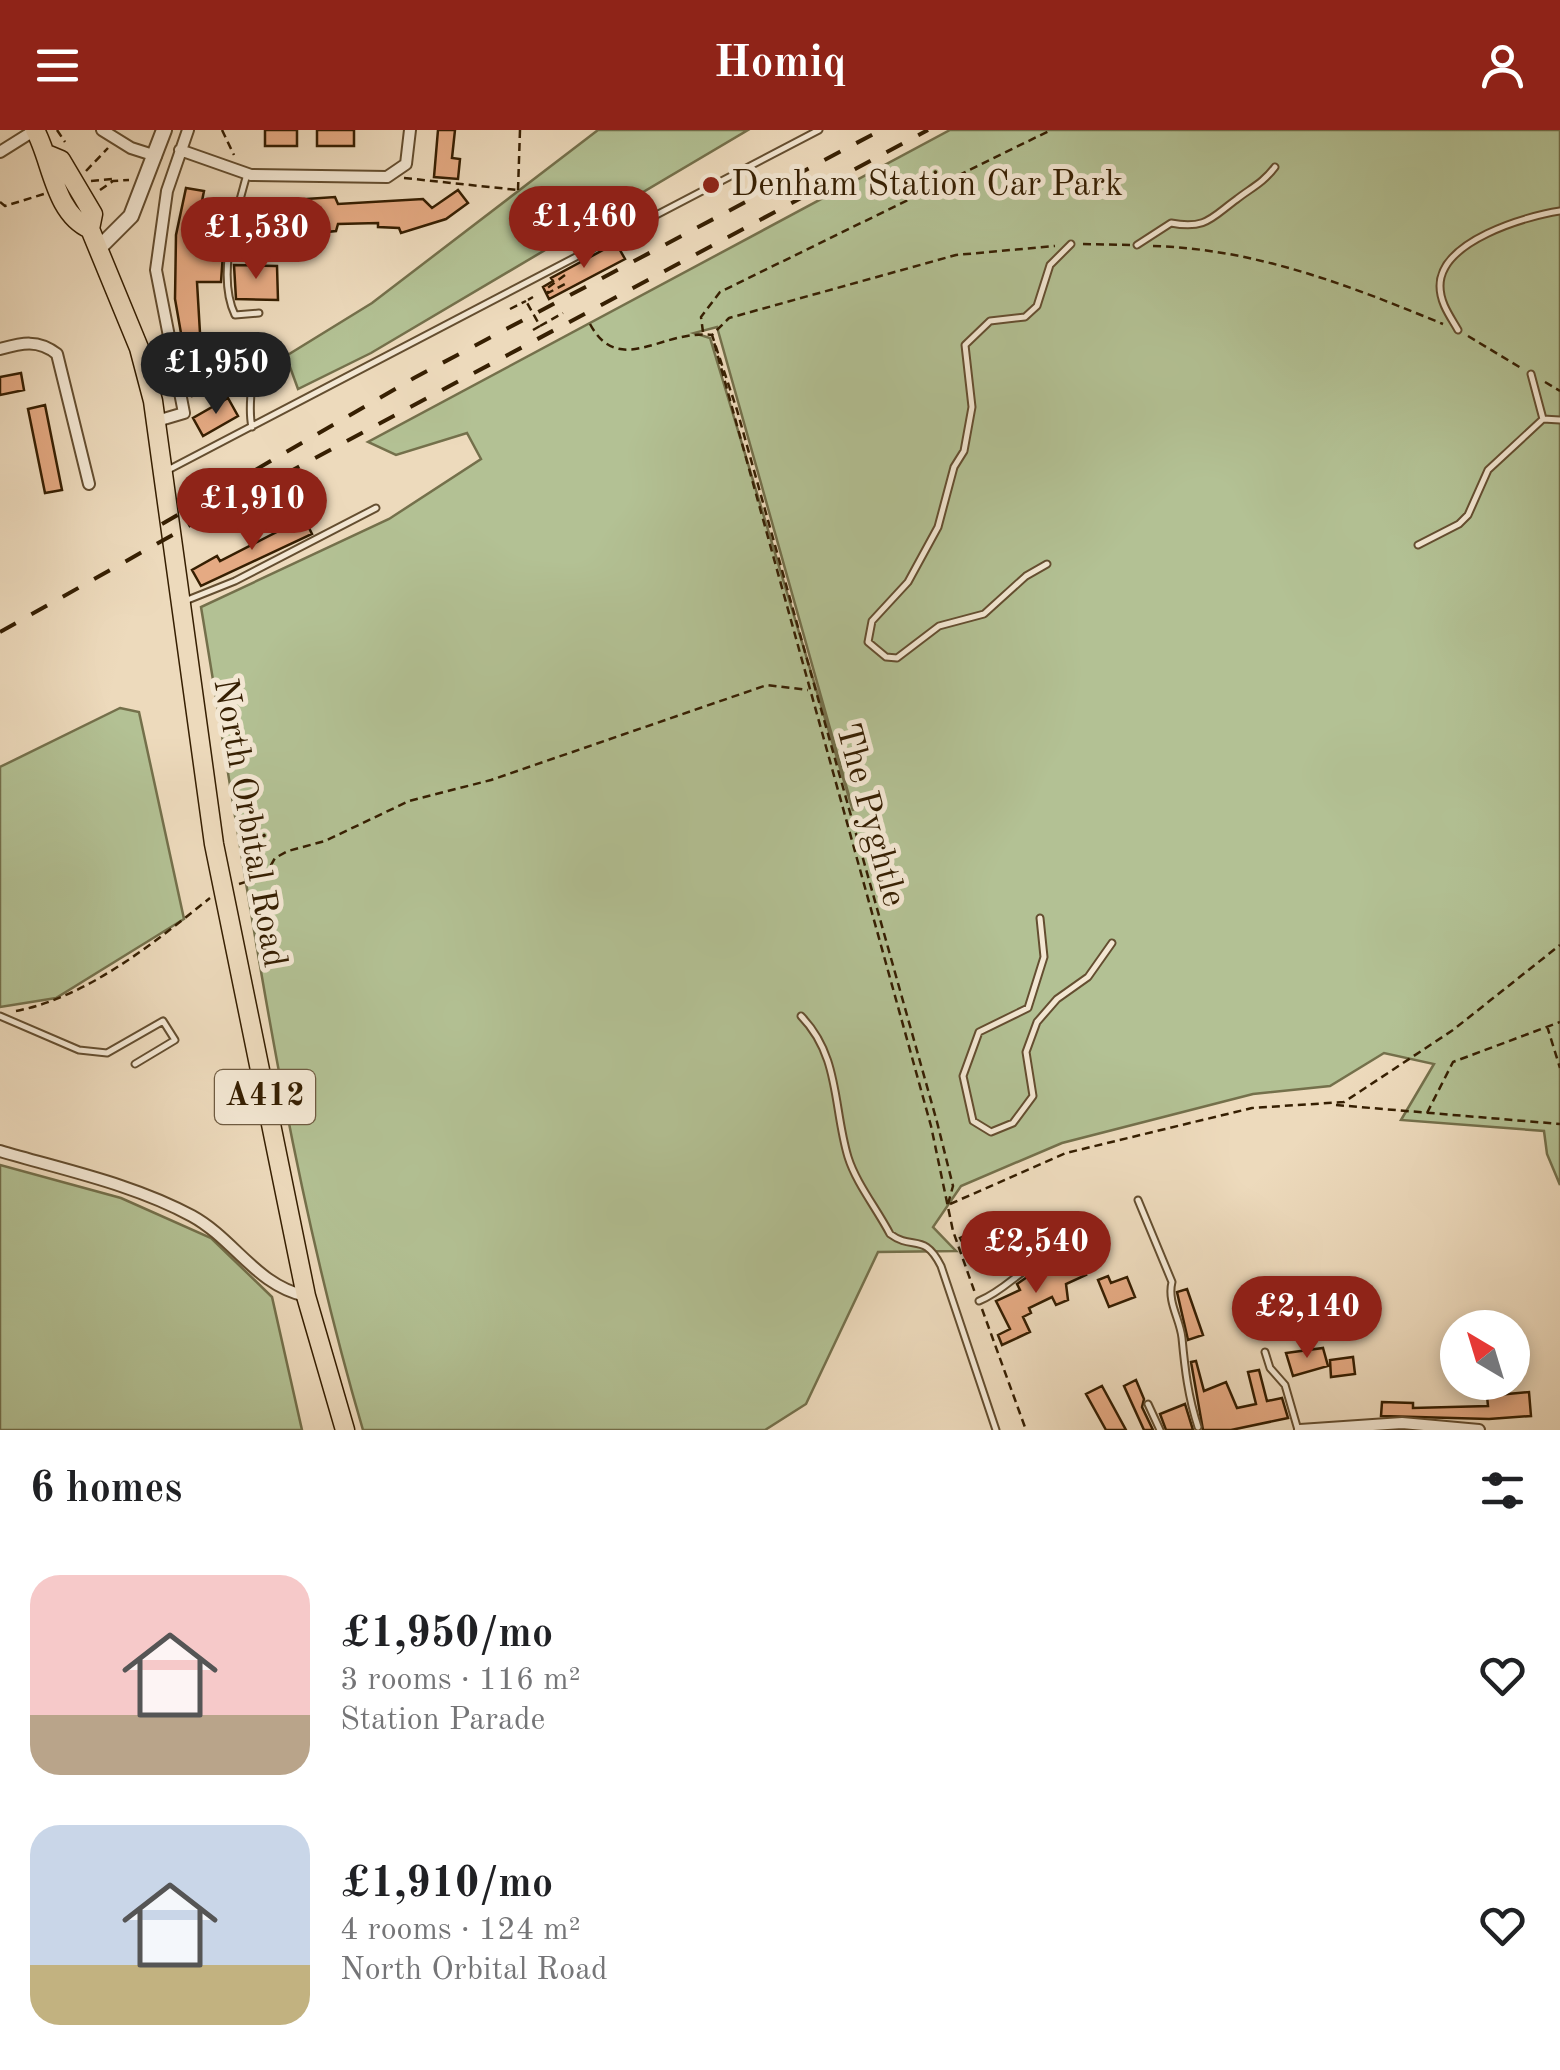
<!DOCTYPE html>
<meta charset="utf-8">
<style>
body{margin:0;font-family:"Old Standard TT",serif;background:#f6f6f6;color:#202124;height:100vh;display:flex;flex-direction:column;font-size:38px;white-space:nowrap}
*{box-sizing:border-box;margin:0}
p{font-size:32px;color:#757577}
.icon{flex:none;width:55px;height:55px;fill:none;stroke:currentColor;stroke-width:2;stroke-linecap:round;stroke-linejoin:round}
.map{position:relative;height:1300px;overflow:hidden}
.panel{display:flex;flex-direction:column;background:#fff;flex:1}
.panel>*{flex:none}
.needle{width:65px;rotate:322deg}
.buttons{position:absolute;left:1440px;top:1180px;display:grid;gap:20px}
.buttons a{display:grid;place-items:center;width:90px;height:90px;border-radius:50%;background:#fff;box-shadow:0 5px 15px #0003;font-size:50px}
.price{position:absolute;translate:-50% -85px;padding:0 22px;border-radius:35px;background:#8f2418;color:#fff;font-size:32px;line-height:65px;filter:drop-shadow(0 2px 5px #0008)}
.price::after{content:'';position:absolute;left:50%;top:60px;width:30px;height:22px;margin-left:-15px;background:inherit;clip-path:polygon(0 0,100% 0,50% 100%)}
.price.selected{background:#222;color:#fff}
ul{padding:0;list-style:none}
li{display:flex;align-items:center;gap:30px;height:250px;padding:0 30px}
li span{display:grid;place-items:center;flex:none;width:280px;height:200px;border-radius:30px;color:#555}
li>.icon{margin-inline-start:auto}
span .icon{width:120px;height:120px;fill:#fffc;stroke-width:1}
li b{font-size:42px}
h2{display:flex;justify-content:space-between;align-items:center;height:120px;padding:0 30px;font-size:42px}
header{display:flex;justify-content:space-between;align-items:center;height:130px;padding:0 30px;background:#8f2418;color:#fff;font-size:45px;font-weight:700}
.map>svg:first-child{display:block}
.green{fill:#b3c194;stroke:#74704b;stroke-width:2.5;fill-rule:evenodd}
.building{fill:#e5aa83;stroke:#361f02;stroke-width:2.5}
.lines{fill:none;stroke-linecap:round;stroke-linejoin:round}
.service-casing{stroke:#644e30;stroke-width:9}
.minor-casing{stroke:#644e30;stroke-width:14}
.tertiary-casing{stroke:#644e30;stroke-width:18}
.primary-casing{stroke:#361f02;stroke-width:21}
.path{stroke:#361f02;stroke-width:2.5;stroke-dasharray:8 5;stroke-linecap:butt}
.service{stroke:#f3e7d3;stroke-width:5}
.minor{stroke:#f3e7d3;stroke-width:10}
.tertiary{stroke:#f3e7d3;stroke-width:14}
.primary{stroke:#eddabc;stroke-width:18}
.rail{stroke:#361f02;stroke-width:4;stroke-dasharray:18 18;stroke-linecap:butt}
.path-bridge{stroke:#361f02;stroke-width:2.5;stroke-dasharray:8 5;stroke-linecap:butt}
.poi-dot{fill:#8f2418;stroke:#f3e7d3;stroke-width:4}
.labels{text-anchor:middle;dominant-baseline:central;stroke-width:10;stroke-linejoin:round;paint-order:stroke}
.shield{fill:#f3e7d3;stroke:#6f5b41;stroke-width:2.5}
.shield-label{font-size:32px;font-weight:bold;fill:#361f02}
.poi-label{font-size:35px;fill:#361f02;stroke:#f3e7d3;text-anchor:start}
.street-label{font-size:35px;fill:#361f02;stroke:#f3e7d3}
</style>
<header><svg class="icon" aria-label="menu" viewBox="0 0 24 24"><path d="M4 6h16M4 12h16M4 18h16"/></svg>Homiq<svg class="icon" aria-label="person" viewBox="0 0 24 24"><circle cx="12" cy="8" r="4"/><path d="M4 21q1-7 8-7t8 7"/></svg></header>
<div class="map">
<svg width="1560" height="1300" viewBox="0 0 1560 1300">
<rect width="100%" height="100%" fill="#eddabc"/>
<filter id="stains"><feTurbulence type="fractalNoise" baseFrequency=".002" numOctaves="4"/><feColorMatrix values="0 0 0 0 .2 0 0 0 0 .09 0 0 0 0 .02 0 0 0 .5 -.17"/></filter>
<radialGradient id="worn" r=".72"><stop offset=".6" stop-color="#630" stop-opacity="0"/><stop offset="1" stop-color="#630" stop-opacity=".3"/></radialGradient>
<path class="green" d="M598,0H748L371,223L298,259L286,226L372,173Z
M950,0H1560V1055L1547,1024L1544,1001L1401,990L1434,934L1384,923L1330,956L1253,964L1062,1013L961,1056L933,1097L956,1121L878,1122L806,1274L765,1300H363C284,1032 247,752 201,477L389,389L481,329L467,303L396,325L368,312ZM717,197L853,680V681L710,208L694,203Z
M120,578L139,582L184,789L56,868L0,877V637Z
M0,1035L121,1068L211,1108L272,1167L302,1300H0Z"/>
<path class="building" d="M265,0H297V16H265Z
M317,0H354V16H317Z
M438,0H455L452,28L460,29L458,49L434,47Z
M186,58L204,61L202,71L224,76L216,110H224L221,152H197L200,203L212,262L192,266L175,169L176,105Z
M458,60L468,73L446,89L401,103L399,98L378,97V93L338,94L336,101L326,102V90L245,98L246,73L335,67L338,74L423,69L432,78Z
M616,113L625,129L549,169L543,157L553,151L551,148Z
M234,135L277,136L278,170L236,169Z
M21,243L24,260L0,265V247Z
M228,268L238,286L203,306L193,288Z
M45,275L62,360L45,363L28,279Z
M304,388L312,404L201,456L192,440L217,426L220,431Z
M978,1099L987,1115L969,1125L960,1108Z
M1078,1129L1086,1145L1066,1154L1068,1170L1056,1175L1052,1167L1029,1178L1031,1183L1023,1187L1030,1202L1002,1215L998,1205L1010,1199L996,1171L1020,1160L1017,1154L1040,1138L1056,1133L1059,1138Z
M1108,1146L1111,1153L1127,1147L1135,1167L1109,1177L1098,1150Z
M1187,1159L1203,1205L1188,1210L1177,1162Z
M1323,1218L1328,1236L1293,1246L1286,1223Z
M1353,1227L1355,1244L1331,1247L1330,1230Z
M1196,1231L1204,1261L1226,1252L1237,1278L1256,1274L1248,1242L1259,1240L1267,1271L1282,1268L1288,1288L1231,1300H1203L1191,1232Z
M1136,1250L1144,1269L1142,1277L1153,1300H1144L1124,1256Z
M1102,1256L1126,1300H1106L1086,1264Z
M1529,1262L1531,1286L1489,1289L1381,1286L1382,1272L1413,1273V1278L1488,1276L1487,1266Z
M1185,1274L1193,1300H1166L1160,1284Z"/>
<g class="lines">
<g class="service-casing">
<path id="service" d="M247,44C236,85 216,145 235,185L259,183
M1137,115L1171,93C1206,100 1212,87 1237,69C1251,58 1263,53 1275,37
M1458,200C1450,186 1440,173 1440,156C1440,111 1526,86 1560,81
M245,226C258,250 246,271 252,297
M1543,289L1560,290
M168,340L819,0
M1418,415L1459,394L1468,385L1488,340L1543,289L1531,244
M1047,434L1026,446L984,484L939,496L897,528L886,527L868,512L872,491L908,452L938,397L954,337L964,321L972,277L965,215L990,191L1025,187L1037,176L1050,135L1071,114
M185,471L235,451L376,378
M1040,788L1044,827L1028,878L979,902L963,946L973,991L991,1002L1013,993L1033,966L1026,922L1037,892L1057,869L1088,847L1112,813
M0,886L79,920L107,923L163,891L175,910L135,934
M801,886C840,926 833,977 848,1027C856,1053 877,1079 890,1104C913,1121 924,1102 941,1136L996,1300
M1138,1070L1172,1152C1167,1172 1180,1189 1182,1208C1185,1240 1188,1266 1198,1297
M979,1171C1006,1160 1020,1139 1046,1128
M1265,1222L1270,1238L1285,1255L1298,1300
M1148,1274L1160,1300"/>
</g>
<g class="minor-casing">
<path id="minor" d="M102,0L131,18L156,26
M180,20L251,45L387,47L406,34L410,0
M0,22L35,0
M0,219C22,213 38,209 57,224L89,354
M157,291L184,283L156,140L167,61L188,0
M0,1021C64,1040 133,1054 192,1086C234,1109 257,1156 306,1166
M1300,1300L1402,1293L1479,1300"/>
</g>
<g class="tertiary-casing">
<path id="tertiary" d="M98,119L131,86L164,0"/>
</g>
<g class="primary-casing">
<path id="primary" d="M35,0C52,31 54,83 90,99
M49,25L61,30L93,84L90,99L139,218L153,271L214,714L306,1166L345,1300"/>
</g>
<path class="path" d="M57,0L65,12
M222,0L234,25
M520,0L518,60L549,122
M86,41L108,18
M404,48L518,60
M91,51L113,49
M100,60L113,51L129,50
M0,72L5,76L44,64
M1083,114L1130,115
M1153,116C1256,119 1348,155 1443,194
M565,145L546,159L548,163L567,153
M510,179L526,171
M590,194C619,248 662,199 712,205L931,996L953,1101L975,1163
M540,196L563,183
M703,202L701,187L720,162L1051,0
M1468,206L1521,238
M1545,252L1560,261
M239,754L265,746L275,728L288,721L325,711L409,671L491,650L767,555L808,560
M16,881C88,867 155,812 210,768
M1547,896L1560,938
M1336,975L1560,994
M1427,983L1453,932L1560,892
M948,1074L953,1056L937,992L737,280L712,205L729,188L956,125L1055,116
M950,1074L1066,1023L1252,978L1344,972L1453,900L1560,815
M982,1179L1026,1300"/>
<use href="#service" class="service"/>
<use href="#minor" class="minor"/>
<use href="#tertiary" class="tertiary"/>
<use href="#primary" class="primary"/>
<path class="rail" d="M162,394L414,248L881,0
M0,502L192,394L928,0"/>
<path class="path-bridge" d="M533,200L540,196L526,171L533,167"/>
</g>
<circle class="poi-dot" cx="711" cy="55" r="10"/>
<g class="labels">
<rect class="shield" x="215" y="940" width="100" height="54" rx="8"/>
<g class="shield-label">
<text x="265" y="967">A412</text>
</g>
<g class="poi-label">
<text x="731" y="55">Denham Station Car Park</text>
</g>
<g class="street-label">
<text transform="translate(870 685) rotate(75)">The Pyghtle</text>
<text transform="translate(249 693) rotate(80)">North Orbital Road</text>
</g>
</g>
<rect width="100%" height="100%" filter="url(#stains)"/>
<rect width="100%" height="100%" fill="url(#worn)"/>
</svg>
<div class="buttons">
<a><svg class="needle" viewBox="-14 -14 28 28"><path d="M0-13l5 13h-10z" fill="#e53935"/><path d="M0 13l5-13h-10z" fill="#757577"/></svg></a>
</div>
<b class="price" style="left:584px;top:141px">£1,460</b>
<b class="price" style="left:256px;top:152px">£1,530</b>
<b class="price selected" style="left:216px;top:287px">£1,950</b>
<b class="price" style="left:252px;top:423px">£1,910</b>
<b class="price" style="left:1036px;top:1166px">£2,540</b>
<b class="price" style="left:1307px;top:1231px">£2,140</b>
</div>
<section class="panel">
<h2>6 homes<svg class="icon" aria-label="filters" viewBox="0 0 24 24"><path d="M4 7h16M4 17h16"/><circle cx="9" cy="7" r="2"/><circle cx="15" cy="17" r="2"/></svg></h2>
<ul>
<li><span style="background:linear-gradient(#f6c9c9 70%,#b9a48a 0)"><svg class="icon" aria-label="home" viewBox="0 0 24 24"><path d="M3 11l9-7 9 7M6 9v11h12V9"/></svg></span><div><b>£1,950/mo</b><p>3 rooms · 116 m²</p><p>Station Parade</p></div><svg class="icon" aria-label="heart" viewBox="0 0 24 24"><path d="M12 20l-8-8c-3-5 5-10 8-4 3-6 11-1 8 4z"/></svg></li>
<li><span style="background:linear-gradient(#c9d6e8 70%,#c2b280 0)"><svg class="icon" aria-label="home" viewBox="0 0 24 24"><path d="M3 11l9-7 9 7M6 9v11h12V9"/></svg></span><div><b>£1,910/mo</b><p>4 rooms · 124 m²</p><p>North Orbital Road</p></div><svg class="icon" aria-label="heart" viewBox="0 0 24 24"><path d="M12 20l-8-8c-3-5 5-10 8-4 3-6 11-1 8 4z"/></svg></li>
</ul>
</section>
